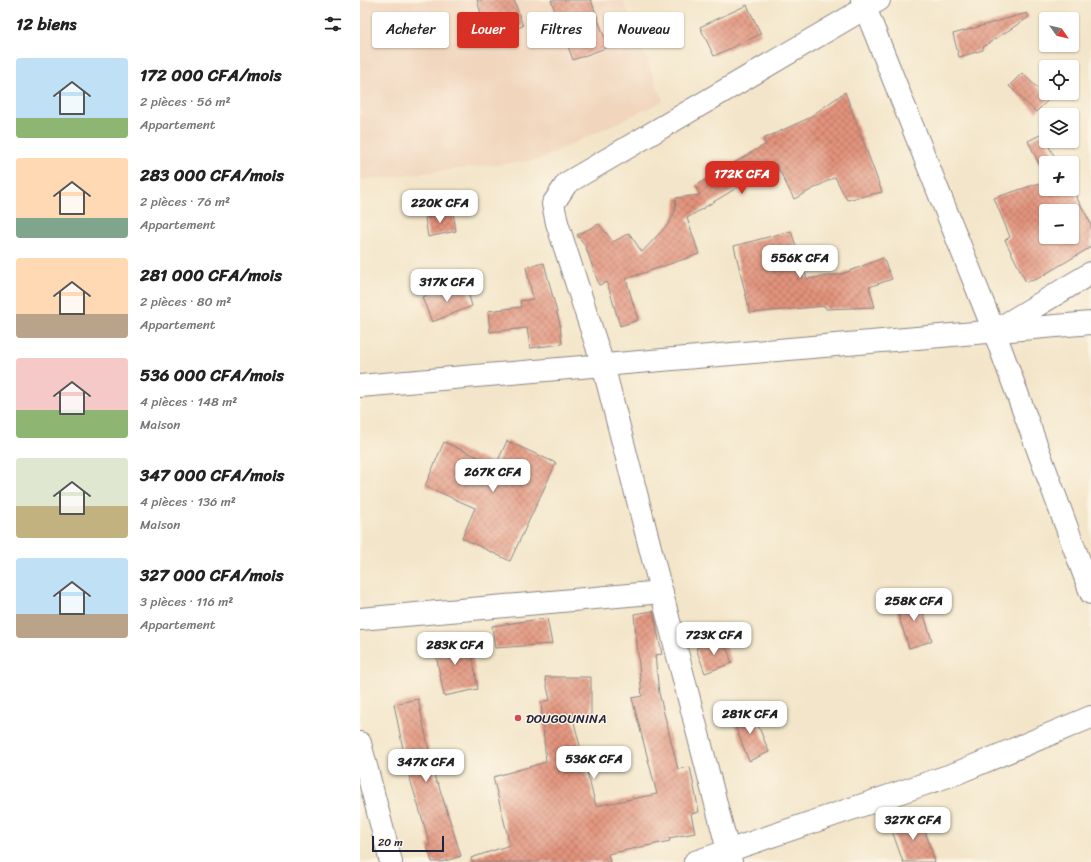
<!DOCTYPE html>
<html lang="fr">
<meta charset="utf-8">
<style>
body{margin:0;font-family:Sriracha,sans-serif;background:#f6f6f6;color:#222;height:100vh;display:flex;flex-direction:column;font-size:15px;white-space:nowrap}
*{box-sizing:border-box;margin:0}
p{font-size:13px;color:#767676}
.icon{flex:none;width:22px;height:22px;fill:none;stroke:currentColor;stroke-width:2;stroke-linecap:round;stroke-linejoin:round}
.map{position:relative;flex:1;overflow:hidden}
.sheet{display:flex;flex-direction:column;background:#fff;width:360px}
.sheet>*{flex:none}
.banner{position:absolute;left:12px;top:12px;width:380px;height:36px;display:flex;gap:8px}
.needle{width:26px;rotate:124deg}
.buttons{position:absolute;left:679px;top:12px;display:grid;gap:8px}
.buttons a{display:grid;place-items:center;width:40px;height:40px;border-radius:4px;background:#fff;box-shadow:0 1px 3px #0004;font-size:20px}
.scale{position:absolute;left:12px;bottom:10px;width:72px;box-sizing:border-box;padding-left:4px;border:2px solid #22223b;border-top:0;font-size:11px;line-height:14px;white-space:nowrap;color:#22223b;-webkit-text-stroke:3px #fcf5e5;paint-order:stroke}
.price{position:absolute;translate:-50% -34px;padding:0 9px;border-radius:8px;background:#fff;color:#222;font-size:13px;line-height:26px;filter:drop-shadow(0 1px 2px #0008)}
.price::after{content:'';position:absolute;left:50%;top:24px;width:12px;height:9px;margin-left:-6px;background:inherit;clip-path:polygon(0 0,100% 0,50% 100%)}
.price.current{background:#d93025;color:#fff}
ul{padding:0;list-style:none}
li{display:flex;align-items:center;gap:12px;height:100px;padding:0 16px}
li span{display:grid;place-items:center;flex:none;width:112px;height:80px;border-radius:4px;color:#555}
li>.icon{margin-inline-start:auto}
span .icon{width:48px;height:48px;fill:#fffc;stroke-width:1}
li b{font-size:17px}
h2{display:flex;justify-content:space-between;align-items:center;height:48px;padding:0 16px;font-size:17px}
.chip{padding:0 14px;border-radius:4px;background:#fff;box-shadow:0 1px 3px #0004;font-size:14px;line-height:36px}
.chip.current{background:#d93025;color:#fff}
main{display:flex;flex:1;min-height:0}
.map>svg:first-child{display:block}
.built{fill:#f1d5bd}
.building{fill:url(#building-cross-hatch);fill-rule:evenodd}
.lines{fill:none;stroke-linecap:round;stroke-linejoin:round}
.minor-casing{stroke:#8a8482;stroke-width:24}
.tertiary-casing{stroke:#8a8482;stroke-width:24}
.minor{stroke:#fff;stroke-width:22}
.tertiary{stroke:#fff;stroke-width:22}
.poi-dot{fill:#d1495b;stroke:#fcf5e5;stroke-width:1.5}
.labels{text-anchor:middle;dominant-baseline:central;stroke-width:3;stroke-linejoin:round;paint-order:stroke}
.poi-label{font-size:13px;fill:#22223b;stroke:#fcf5e5;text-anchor:start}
</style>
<main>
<section class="sheet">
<h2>12 biens<svg class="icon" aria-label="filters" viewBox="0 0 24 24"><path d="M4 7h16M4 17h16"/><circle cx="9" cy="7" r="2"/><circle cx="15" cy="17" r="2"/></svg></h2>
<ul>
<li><span style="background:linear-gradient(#bfe0f5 75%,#8fb573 0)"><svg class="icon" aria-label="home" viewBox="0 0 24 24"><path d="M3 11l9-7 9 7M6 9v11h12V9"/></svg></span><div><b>172 000 CFA/mois</b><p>2 pièces · 56 m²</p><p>Appartement</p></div></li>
<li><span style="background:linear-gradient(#ffd9b3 75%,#7fa58c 0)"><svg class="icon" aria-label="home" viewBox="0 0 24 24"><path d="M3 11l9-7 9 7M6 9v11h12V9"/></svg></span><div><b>283 000 CFA/mois</b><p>2 pièces · 76 m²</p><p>Appartement</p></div></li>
<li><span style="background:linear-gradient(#ffd9b3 70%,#b9a48a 0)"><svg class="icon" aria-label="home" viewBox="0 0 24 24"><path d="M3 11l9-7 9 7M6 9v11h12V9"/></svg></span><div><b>281 000 CFA/mois</b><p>2 pièces · 80 m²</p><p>Appartement</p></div></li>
<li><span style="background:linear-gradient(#f6c9c9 65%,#8fb573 0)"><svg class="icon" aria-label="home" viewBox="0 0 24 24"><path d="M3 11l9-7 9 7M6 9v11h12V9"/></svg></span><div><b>536 000 CFA/mois</b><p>4 pièces · 148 m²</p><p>Maison</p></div></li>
<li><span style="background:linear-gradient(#dfe7d0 60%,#c2b280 0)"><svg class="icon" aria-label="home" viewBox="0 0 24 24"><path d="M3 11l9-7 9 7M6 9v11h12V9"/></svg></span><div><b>347 000 CFA/mois</b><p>4 pièces · 136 m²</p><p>Maison</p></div></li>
<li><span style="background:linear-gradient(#bfe0f5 70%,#b9a48a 0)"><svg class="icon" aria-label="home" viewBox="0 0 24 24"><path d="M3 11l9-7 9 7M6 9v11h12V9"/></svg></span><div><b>327 000 CFA/mois</b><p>3 pièces · 116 m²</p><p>Appartement</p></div></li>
</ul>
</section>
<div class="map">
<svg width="731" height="862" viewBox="0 0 731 862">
<defs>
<pattern id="building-cross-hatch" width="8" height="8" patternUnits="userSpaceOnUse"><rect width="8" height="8" fill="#e2937b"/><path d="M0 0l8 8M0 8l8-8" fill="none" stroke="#b77866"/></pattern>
</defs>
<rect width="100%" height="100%" fill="#fcf5e5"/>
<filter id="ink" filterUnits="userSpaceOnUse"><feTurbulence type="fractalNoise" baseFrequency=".025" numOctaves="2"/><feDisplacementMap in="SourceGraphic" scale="8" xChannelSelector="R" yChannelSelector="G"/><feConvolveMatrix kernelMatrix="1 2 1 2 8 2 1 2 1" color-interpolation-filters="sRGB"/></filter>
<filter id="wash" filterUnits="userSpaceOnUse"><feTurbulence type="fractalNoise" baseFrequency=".012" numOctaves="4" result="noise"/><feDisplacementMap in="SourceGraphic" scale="16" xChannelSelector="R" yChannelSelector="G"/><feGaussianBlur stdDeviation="0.9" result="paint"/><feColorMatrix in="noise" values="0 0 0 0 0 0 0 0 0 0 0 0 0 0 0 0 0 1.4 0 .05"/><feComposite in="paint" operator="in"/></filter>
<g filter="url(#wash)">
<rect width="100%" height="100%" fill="#f3e5c9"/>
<path class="built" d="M0,0H263L303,101L178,160L0,180Z"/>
<g id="blocks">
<path class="building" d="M117,0H154L163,26L128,37Z
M191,0H231L248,47L213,60Z
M387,5L401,34L354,56L340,27Z
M667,13L669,17L623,47V50L599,57L593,34Z
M662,73L689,99L676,112L649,86Z
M485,92L522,192L487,200L475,177L434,199L416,164L327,218L339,254L266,279L278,320L260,326L247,282L239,285L225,245L217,235L239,224L253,242L269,233L282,252L310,222L315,211L316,198L340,195L335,186L406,144L403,139L447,119Z
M682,134L698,163H686V178L668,141Z
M686,181V189H712L731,224V247L677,279L666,282L645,240L650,237L634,198ZM686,211H712V237H686Z
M93,212L96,231L68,237L65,218Z
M431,231L447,279L482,274L523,258L532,279L509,287L515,307L466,309L465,306L390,313L374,246Z
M184,263L200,324L202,344L170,348L167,328L130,332L128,311L161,307L160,301L173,299L166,267Z
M106,285L112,306L72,322L62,297Z
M147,441L196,463L150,561L102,538L115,508L65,486L84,442L136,465Z
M558,596L572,641L549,648L535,605Z
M293,611L302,654L295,655L299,693L318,769L330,767L339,812L331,814L335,833L309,838L310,841L248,854L250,862H112L111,858L150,845L133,777L186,762L181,702L190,700L185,677H231V715L213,719L236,806L297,794L272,698L282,696L274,614Z
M187,618L192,644L135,648L132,626Z
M94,634L98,650L111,647L118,689L84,696L73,639Z
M363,638L372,663L345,673L336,648Z
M58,699L76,783H78L101,856L82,862H72L67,846L70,844L47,769L34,704Z
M392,710L409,752L389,761L372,718Z
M560,815L575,862H543L530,825Z"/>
</g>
</g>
<g filter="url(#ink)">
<use href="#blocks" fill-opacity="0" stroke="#8a8482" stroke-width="1"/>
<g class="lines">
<g class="minor-casing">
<path id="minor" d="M638,329L731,273
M0,386L731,323
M0,619L302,592
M0,743L31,862
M335,862L597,773L731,717
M371,862L243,365L197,223L193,204L207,183L519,0"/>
</g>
<g class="tertiary-casing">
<path id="tertiary" d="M502,0L634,331L731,593"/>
</g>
<use href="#minor" class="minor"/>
<use href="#tertiary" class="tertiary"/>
</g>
</g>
<circle class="poi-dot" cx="158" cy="718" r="4"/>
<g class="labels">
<g class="poi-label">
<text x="166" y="718">DOUGOUNINA</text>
</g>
</g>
</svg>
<div class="buttons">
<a><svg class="needle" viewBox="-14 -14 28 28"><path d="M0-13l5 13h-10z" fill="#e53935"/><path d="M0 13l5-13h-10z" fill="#767676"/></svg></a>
<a><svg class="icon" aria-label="locate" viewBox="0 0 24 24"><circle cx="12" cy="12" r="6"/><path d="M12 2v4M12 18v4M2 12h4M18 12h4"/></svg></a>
<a><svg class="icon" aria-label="layers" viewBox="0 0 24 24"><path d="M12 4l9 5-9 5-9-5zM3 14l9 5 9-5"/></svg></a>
<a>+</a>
<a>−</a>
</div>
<div class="scale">20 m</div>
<b class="price current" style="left:382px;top:195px">172K CFA</b>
<b class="price" style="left:80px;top:224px">220K CFA</b>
<b class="price" style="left:440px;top:279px">556K CFA</b>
<b class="price" style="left:87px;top:303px">317K CFA</b>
<b class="price" style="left:133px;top:493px">267K CFA</b>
<b class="price" style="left:554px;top:622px">258K CFA</b>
<b class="price" style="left:354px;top:656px">723K CFA</b>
<b class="price" style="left:95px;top:666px">283K CFA</b>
<b class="price" style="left:390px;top:735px">281K CFA</b>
<b class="price" style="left:234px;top:780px">536K CFA</b>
<b class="price" style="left:66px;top:783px">347K CFA</b>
<b class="price" style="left:553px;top:841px">327K CFA</b>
<div class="banner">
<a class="chip">Acheter</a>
<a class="chip current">Louer</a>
<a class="chip">Filtres</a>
<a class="chip">Nouveau</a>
</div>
</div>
</main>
